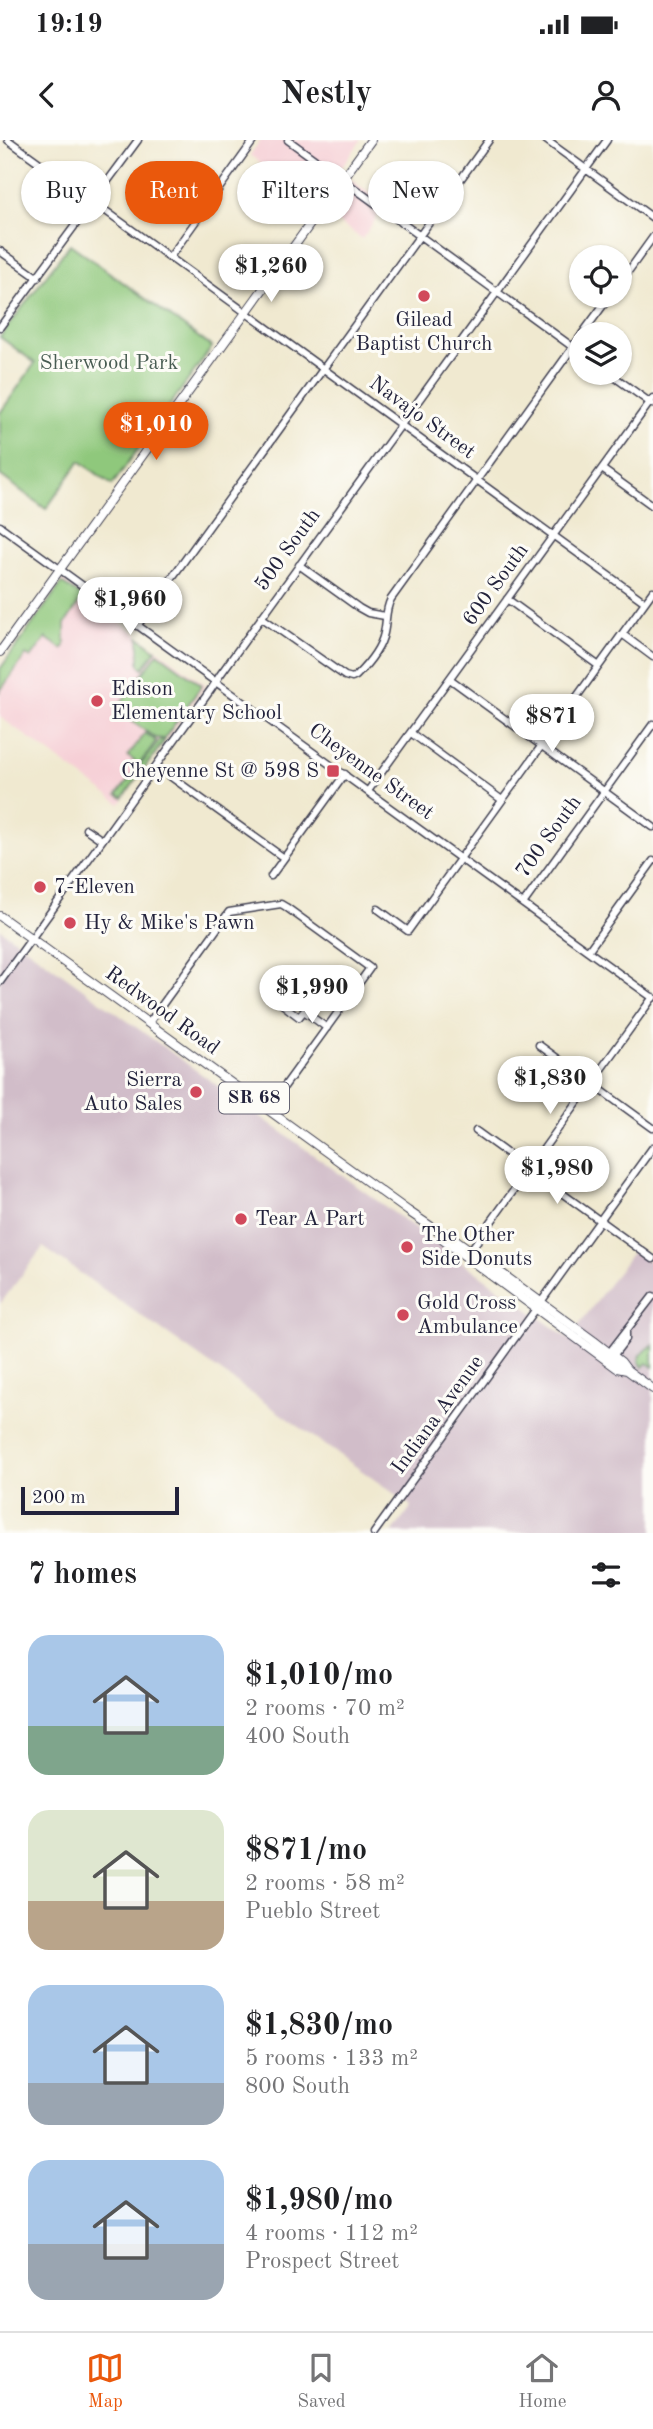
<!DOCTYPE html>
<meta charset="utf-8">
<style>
body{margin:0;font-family:"Old Standard TT",serif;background:#f6f6f6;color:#202124;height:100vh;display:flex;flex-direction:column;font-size:26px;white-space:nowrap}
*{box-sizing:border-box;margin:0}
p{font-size:23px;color:#757577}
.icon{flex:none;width:38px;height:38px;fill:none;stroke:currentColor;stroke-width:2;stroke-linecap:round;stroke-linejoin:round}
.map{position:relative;height:1393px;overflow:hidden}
.details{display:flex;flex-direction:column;background:#fff;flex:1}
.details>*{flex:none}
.guide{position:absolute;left:21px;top:21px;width:612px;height:63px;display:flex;gap:14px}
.fabs{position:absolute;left:569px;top:105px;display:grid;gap:14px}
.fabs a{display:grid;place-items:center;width:63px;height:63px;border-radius:50%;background:#fff;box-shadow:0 2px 5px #0004;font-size:35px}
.scale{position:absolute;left:21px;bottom:18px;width:158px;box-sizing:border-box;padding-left:7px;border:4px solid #22223b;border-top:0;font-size:19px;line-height:24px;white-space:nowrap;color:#22223b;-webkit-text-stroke:5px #fdfcf7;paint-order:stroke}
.price{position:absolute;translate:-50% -60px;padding:0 16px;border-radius:24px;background:#fff;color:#222;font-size:23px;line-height:46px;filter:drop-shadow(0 2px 4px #0008)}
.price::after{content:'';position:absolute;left:50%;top:42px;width:21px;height:16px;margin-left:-10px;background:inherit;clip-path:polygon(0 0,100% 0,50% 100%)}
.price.selected{background:#ea580c;color:#fff}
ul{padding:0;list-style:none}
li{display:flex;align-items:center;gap:21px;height:175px;padding:0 28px}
li span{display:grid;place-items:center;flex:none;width:196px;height:140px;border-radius:21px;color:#555}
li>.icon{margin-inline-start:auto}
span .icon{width:84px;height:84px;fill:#fffc;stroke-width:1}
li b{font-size:30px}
h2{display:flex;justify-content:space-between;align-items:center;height:84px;padding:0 28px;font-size:30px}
.pill{padding:0 24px;border-radius:32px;background:#fff;box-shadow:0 2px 5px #0004;font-size:24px;line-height:63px}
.pill.selected{background:#ea580c;color:#fff}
.status{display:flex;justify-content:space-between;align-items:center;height:49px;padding:0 35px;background:#fff;direction:ltr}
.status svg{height:19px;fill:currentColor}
header{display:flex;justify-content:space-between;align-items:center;height:91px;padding:0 28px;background:#fff;font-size:32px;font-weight:600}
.menu{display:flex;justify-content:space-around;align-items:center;height:98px;border-top:2px solid #e0e0e0;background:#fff;font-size:19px;color:#757577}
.menu a{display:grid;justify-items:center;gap:4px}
.menu .selected{color:#ea580c}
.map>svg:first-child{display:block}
.built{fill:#f6cfd6}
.industrial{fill:#d1bdc9}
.green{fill:#8fc87c;stroke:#58755c;stroke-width:2}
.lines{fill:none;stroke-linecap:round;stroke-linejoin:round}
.minor-casing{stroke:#414051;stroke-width:9}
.major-casing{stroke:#414051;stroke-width:10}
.minor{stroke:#fff;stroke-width:6}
.major{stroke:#fff;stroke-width:8}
.poi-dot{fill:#d1495b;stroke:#fdfcf7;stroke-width:2.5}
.labels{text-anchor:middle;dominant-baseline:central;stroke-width:6;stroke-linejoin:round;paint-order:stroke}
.shield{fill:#fdfcf7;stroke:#646373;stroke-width:2}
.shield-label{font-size:19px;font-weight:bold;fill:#22223b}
.poi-label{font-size:21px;fill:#22223b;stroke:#fdfcf7;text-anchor:start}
.park-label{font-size:21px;fill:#485c52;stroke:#fdfcf7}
.street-label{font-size:21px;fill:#22223b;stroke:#fdfcf7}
</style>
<div class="status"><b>19:19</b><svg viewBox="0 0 49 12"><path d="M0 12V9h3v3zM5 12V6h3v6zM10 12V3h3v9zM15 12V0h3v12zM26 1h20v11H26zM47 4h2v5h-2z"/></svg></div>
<header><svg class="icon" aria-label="back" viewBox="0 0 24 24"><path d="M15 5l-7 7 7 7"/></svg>Nestly<svg class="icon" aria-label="person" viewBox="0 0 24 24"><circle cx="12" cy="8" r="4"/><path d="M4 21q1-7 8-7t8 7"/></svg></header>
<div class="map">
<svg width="653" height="1393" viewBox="0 0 653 1393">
<rect width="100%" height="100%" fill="#fdfcf7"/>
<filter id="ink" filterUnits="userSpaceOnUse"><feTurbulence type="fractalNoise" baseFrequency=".0143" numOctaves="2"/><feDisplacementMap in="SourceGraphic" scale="14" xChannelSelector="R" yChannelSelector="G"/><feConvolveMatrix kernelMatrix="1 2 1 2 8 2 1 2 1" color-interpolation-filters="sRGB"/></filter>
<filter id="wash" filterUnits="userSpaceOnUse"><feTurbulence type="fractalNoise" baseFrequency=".00686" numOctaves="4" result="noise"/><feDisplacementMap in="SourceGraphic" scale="28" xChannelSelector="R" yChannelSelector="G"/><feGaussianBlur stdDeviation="1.57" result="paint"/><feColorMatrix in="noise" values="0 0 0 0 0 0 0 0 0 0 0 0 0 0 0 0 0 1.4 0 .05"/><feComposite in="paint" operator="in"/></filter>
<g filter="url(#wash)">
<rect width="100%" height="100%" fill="#f0e9d0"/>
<path class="built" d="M261,0H361L339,31L385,65L362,99L328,75L335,64L304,43L297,52L250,15Z
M63,440L206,545L120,664L0,577V527Z"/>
<path class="industrial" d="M0,789L569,1199L633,1111L653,1124V1393H392L412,1366L43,1107L0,1164Z"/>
<path class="green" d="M70,104L212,207L112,345L80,321L46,369L0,335V273L35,223L0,197Z
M62,443L83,457L65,484V506L62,509L46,498L31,518L26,515L0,551V529Z
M139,497L156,510L143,528L139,525Z
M158,513L202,545L164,599L155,598L116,569Z
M145,593L156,601L139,625L128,616Z
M160,600H165L123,658L117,655Z
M653,1204V1227L647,1223L643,1227L639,1221L641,1215Z"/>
</g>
<g filter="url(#ink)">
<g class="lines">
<g class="minor-casing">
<path id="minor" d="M8,0L645,462
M288,0L581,213
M546,0L653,78
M0,111L38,138
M170,117L254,0
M620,143L653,97
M0,187L138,0
M582,194L610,156
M609,233L652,264
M602,329L653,366
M0,386L653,858
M299,425L359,468L368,473L385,476
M507,459L599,526
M261,477L345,536L352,538L356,536C367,525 381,508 384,493C387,480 385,470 391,459L581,196
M137,486L489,0
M622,494L653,517
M450,539L653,687
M411,593L502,660
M156,626L284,718
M368,651L653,258
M86,689L102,700
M271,736L345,634
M523,764L653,584
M378,769L408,791L653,451
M588,811L653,721
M0,842L212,548L220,535L607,0
M304,871L308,864L287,849L278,861L299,877L304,871L327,888
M149,883L229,772L281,764L286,767L370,828L268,969
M539,905L653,988
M476,991L653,1119
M470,1111L653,857
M609,1213L653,1156
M613,1216L626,1199V1194
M374,1393L653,1007"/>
</g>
<g class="major-casing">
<path id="major" d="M0,512L371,0
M0,776L408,1071L439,1092L448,1094L594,1201L621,1222L627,1230L653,1249
M439,1092L443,1100L617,1228L627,1230"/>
</g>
<use href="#minor" class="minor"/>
<use href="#major" class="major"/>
</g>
</g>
<g class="poi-dot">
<circle cx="424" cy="156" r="7"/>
<circle cx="97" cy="561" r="7"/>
<rect x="326" y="624" width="14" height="14" rx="3.5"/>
<circle cx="40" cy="747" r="7"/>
<circle cx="70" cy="783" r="7"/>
<circle cx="196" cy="952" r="7"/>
<circle cx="241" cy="1079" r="7"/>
<circle cx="407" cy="1107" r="7"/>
<circle cx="403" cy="1175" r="7"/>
</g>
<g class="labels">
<rect class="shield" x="219" y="942.5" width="70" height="31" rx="5"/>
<g class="shield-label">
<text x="254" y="958">SR 68</text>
</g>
<g class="poi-label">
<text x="424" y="180" text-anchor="middle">Gilead<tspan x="424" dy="24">Baptist Church</tspan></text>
<text x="111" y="549">Edison<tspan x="111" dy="24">Elementary School</tspan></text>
<text x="319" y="631" text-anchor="end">Cheyenne St @ 598 S</text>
<text x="54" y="747">7-Eleven</text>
<text x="84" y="783">Hy &amp; Mike's Pawn</text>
<text x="182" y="940" text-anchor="end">Sierra<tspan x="182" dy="24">Auto Sales</tspan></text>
<text x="255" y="1079">Tear A Part</text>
<text x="421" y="1095">The Other<tspan x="421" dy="24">Side Donuts</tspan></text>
<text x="417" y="1163">Gold Cross<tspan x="417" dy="24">Ambulance</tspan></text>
</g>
<g class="park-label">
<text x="109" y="223">Sherwood Park</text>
</g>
<g class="street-label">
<text transform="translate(422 278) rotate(36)">Navajo Street</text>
<text transform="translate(288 410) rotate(-54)">500 South</text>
<text transform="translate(496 445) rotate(-54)">600 South</text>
<text transform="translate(371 632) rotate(36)">Cheyenne Street</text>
<text transform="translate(549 697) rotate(-54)">700 South</text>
<text transform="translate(162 871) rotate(36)">Redwood Road</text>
<text transform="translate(438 1275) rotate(-54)">Indiana Avenue</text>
</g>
</g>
</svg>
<div class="fabs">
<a><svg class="icon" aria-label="locate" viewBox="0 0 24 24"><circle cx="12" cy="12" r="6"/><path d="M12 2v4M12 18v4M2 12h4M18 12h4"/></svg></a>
<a><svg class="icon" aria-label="layers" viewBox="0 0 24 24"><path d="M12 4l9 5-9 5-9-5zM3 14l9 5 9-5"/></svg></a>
</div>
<div class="scale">200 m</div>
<b class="price" style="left:271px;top:164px">$1,260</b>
<b class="price selected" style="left:156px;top:322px">$1,010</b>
<b class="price" style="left:130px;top:497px">$1,960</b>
<b class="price" style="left:552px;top:614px">$871</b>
<b class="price" style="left:312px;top:885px">$1,990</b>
<b class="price" style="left:550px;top:976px">$1,830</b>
<b class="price" style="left:557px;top:1066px">$1,980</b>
<div class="guide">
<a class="pill">Buy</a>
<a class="pill selected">Rent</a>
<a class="pill">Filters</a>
<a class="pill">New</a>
</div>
</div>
<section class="details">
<h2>7 homes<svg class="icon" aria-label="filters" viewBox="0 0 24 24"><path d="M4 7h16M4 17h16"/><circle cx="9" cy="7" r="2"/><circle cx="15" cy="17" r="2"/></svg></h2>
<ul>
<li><span style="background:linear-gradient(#a9c7e8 65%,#7fa58c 0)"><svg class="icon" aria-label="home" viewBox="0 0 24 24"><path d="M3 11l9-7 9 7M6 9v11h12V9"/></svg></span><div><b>$1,010/mo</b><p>2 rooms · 70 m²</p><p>400 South</p></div></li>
<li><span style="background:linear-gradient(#dfe7d0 65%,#b9a48a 0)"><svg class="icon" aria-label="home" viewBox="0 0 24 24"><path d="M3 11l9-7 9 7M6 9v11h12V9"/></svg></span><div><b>$871/mo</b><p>2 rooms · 58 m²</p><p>Pueblo Street</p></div></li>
<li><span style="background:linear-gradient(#a9c7e8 70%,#9aa5b1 0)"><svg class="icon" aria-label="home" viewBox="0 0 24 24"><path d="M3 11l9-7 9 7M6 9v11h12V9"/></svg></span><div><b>$1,830/mo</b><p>5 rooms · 133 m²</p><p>800 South</p></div></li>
<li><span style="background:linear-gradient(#a9c7e8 60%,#9aa5b1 0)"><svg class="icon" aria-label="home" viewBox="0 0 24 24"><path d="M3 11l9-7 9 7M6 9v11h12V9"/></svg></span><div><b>$1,980/mo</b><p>4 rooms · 112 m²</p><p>Prospect Street</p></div></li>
</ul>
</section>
<nav class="menu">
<a class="selected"><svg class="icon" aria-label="map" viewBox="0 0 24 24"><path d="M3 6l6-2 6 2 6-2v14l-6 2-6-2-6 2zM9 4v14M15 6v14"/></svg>Map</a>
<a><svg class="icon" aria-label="saved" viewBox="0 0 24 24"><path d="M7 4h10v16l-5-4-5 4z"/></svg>Saved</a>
<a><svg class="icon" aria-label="home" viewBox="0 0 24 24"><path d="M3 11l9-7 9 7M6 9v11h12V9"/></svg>Home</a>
</nav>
